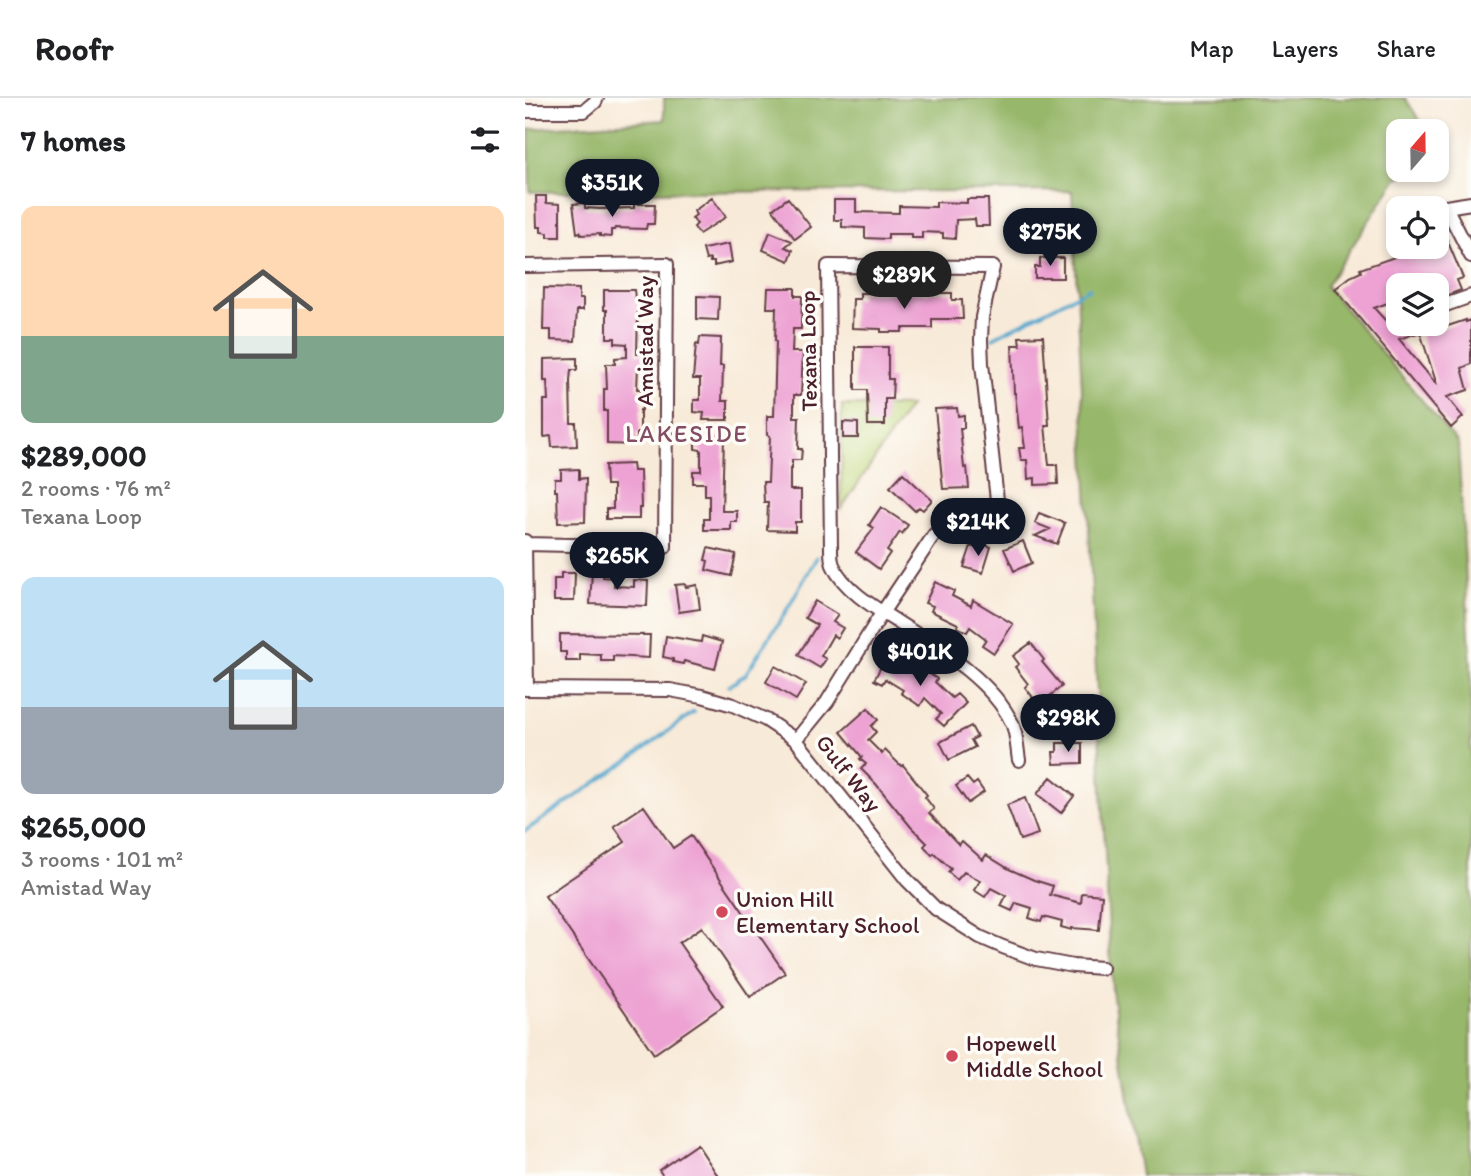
<!DOCTYPE html>
<meta charset="utf-8">
<style>
body{margin:0;font-family:Itim,sans-serif;background:#f6f6f6;color:#202124;height:100vh;display:flex;flex-direction:column;font-size:26px;white-space:nowrap}
*{box-sizing:border-box;margin:0}
p{font-size:23px;color:#757577}
.icon{flex:none;width:38px;height:38px;fill:none;stroke:currentColor;stroke-width:2;stroke-linecap:round;stroke-linejoin:round}
.map{position:relative;flex:1;overflow:hidden}
.side{display:flex;flex-direction:column;background:#fff;width:525px}
.side>*{flex:none}
.needle{width:46px;rotate:20deg}
.fabs{position:absolute;left:861px;top:21px;display:grid;gap:14px}
.fabs a{display:grid;place-items:center;width:63px;height:63px;border-radius:14px;background:#fff;box-shadow:0 4px 10px #0003;font-size:35px}
.price{position:absolute;translate:-50% -60px;padding:0 16px;border-radius:24px;background:#111827;color:#fff;font-size:23px;line-height:46px;filter:drop-shadow(0 2px 4px #0008)}
.price::after{content:'';position:absolute;left:50%;top:42px;width:21px;height:16px;margin-left:-10px;background:inherit;clip-path:polygon(0 0,100% 0,50% 100%)}
.price.selected{background:#222;color:#fff}
ul{padding:0;list-style:none}
li{display:grid;align-content:center;gap:14px;height:371px;padding:0 21px}
li span{display:grid;place-items:center;height:217px;border-radius:14px;color:#555}
li>.icon{margin-inline-start:auto}
span .icon{width:126px;height:126px;fill:#fffc;stroke-width:1}
li b{font-size:30px}
h2{display:flex;justify-content:space-between;align-items:center;height:84px;padding:0 21px;font-size:30px}
header{display:flex;align-items:center;gap:42px;box-sizing:border-box;height:98px;padding:0 35px;background:#fff;border-bottom:2px solid #e0e0e0}
header strong{font-size:33px}
nav{display:flex;gap:38px;margin-inline-start:auto;font-size:24px}
main{display:flex;flex:1;min-height:0}
.map>svg:first-child{display:block}
.green{fill:#bfd67b;stroke:#847a53;stroke-width:2}
.forest{fill:#97b76b;stroke:#706b4b;stroke-width:2}
.lines{fill:none;stroke-linecap:round;stroke-linejoin:round}
.stream{stroke:#51a7ce;stroke-width:3.5}
.building{fill:#eda2d3;fill-rule:evenodd}
.minor-casing{stroke:#643d45;stroke-width:16}
.minor{stroke:#fff;stroke-width:12}
.poi-dot{fill:#d1495b;stroke:#fdfcf7;stroke-width:2.5}
.labels{text-anchor:middle;dominant-baseline:central;stroke-width:7;stroke-linejoin:round;paint-order:stroke}
.street-label{font-size:23px;fill:#4a1f2b;stroke:#fdfcf7}
.poi-label{font-size:23px;fill:#4a1f2b;stroke:#fdfcf7;text-anchor:start}
.neighbourhood-label{font-size:24px;letter-spacing:2px;fill:#834d66;stroke:#fdfcf7}
</style>
<header>
<strong>Roofr</strong>
<nav><a>Map</a><a>Layers</a><a>Share</a></nav>
</header>
<main>
<section class="side">
<h2>7 homes<svg class="icon" aria-label="filters" viewBox="0 0 24 24"><path d="M4 7h16M4 17h16"/><circle cx="9" cy="7" r="2"/><circle cx="15" cy="17" r="2"/></svg></h2>
<ul>
<li><span style="background:linear-gradient(#ffd9b3 60%,#7fa58c 0)"><svg class="icon" aria-label="home" viewBox="0 0 24 24"><path d="M3 11l9-7 9 7M6 9v11h12V9"/></svg></span><div><b>$289,000</b><p>2 rooms · 76 m²</p><p>Texana Loop</p></div></li>
<li><span style="background:linear-gradient(#bfe0f5 60%,#9aa5b1 0)"><svg class="icon" aria-label="home" viewBox="0 0 24 24"><path d="M3 11l9-7 9 7M6 9v11h12V9"/></svg></span><div><b>$265,000</b><p>3 rooms · 101 m²</p><p>Amistad Way</p></div></li>
</ul>
</section>
<div class="map">
<svg width="946" height="1078" viewBox="0 0 946 1078">
<rect width="100%" height="100%" fill="#fdfcf7"/>
<filter id="ink" filterUnits="userSpaceOnUse"><feTurbulence type="fractalNoise" baseFrequency=".0143" numOctaves="2"/><feDisplacementMap in="SourceGraphic" scale="14" xChannelSelector="R" yChannelSelector="G"/><feConvolveMatrix kernelMatrix="1 2 1 2 8 2 1 2 1" color-interpolation-filters="sRGB"/></filter>
<filter id="wash" filterUnits="userSpaceOnUse"><feTurbulence type="fractalNoise" baseFrequency=".00686" numOctaves="4" result="noise"/><feDisplacementMap in="SourceGraphic" scale="28" xChannelSelector="R" yChannelSelector="G"/><feGaussianBlur stdDeviation="1.57" result="paint"/><feColorMatrix in="noise" values="0 0 0 0 0 0 0 0 0 0 0 0 0 0 0 0 0 1.4 0 .05"/><feComposite in="paint" operator="in"/></filter>
<g filter="url(#wash)">
<rect width="100%" height="100%" fill="#f8ead8"/>
<path class="green" d="M317,307L385,308L316,411Z"/>
<path class="forest" d="M139,0H880L902,33H873V72H891L872,80L801,188L933,345L946,570V1078H616L587,893L547,93L5,94L4,31L139,22Z"/>
<g class="lines">
<path class="stream" d="M468,240L565,190
M204,588L220,577L260,515L292,459
M0,733L104,662L169,614"/>
</g>
<g id="blocks">
<path class="building" d="M11,98H21V105L35,106V139H23V135L16,134V129H12Z
M187,100L201,119L174,136L169,129L172,126L167,120L171,117L169,113Z
M263,100L286,129L270,141L248,111Z
M442,101H463L464,128H451L450,121L431,122L430,141L418,140V135L397,134V140H386V136H363V141L340,140V130L317,129V122H309V102H331V114L374,115V108L411,109V104L442,105Z
M60,105V110L75,111L109,110V106H130L129,126H122L121,131L90,130L89,132H86V139L75,138V136L56,137L55,134L52,135L48,106Z
M510,112L525,127L508,145L499,136L503,132L497,126Z
M245,134L267,143L260,149L268,152L264,163L238,152Z
M920,137L938,180L932,182L936,192L912,201V187H864L868,203L849,210L870,233L890,226H915V227L910,229L911,232L941,222V224L946,222V266L937,270L943,292L922,299L938,319L926,330L810,191L825,179L836,174L835,171L881,155L880,149H912V139ZM895,234L912,287L874,241Z
M204,146L207,164L189,168V164H185V161L181,162L178,151Z
M515,160H538V180H510V169H515Z
M19,190L54,191V201H58V212H52L50,243L26,242V232H18Z
M243,190H270V198H277L276,231H268L267,254H278L276,297H269V319H274L273,351H277L276,362H267V371H265V392H276V424H270V433L242,432L243,404H239L238,384H243L245,338L242,337V318H249L251,243H250L251,210H242Z
M79,192H109L110,200H115V212H113L112,256H118V269H113L112,291H116L117,312H115V335H112V347L82,346V313H79V291H82L81,266H90V260L102,259V246L90,245V240H82V212H79Z
M335,195H427V202H437L438,221H407V230H377V234H356V231L327,230L328,201H335Z
M172,198L194,199L193,222L172,221Z
M518,238L524,327H520L524,367H532L533,386L510,387V380L503,381L502,362H496L494,350H500L497,329L494,330L490,295H489L487,247H495L494,239Z
M175,239L196,240L195,268H198L197,303H203V322H178L179,315L169,314V302H175V281H168L171,246L174,247Z
M330,249H363V281H368L367,301H360V327H343L342,292H330Z
M52,260V272H46L45,283L46,325H51L52,348L27,349L26,338L19,339V302H23L22,283H19V261Z
M432,310L433,318L439,317V330H435L439,370L442,369L444,390L418,391L410,311Z
M318,324L333,325V340H318Z
M170,339L199,340L197,413H212V424H206V432H179V421H184V397H180V385H168V373H176V352L170,351Z
M107,366L108,373H115L116,410H114V421H81V411H88V387H81L80,367Z
M54,371V381L61,380L60,424L33,425L32,393H30V381H36V372Z
M378,375L407,402L398,412L394,409L390,413L365,389Z
M356,409L383,427L377,436L375,434L362,453L365,455L354,471L331,454L349,430L344,427Z
M514,415L540,425L532,446L510,438L525,431L510,425Z
M498,443L507,465L489,473L479,451Z
M454,445L466,449L458,475L439,469L446,448L452,450Z
M183,450L211,456L206,478L181,472L183,463L180,462Z
M67,474L78,475V479L89,480V488L109,489V482L123,483L122,508L65,506Z
M36,475H50L49,503H29V481H36Z
M410,484L429,493L427,498L446,508L448,502L488,526L469,555L457,547L461,541L445,529L442,534L432,529L433,526L406,513L408,508L400,505Z
M160,486L161,489L172,487L175,511L154,514L150,487Z
M290,503L313,517L308,524L318,530L312,540L308,537L296,558L301,561L295,570L273,557L292,527L280,520Z
M35,536L125,537L124,560L88,558V563H76V557L55,556V563H41V554H35Z
M141,538L176,544L177,538L197,544L190,571L159,563L158,566L148,564V561L138,559Z
M506,545L519,562L517,564L537,588L514,607L500,589L503,586L490,569L494,566L488,558Z
M362,557L371,562L373,558L384,564L382,567L399,578L402,574L412,581L410,584L427,600L432,596L441,605L419,628L411,621L416,616L400,600L395,608L376,595L378,592L360,581L357,586L349,582Z
M250,568L281,586L271,602L241,584Z
M546,602L554,621L521,635L516,624L525,621L519,614Z
M343,610L353,622L346,628L351,634L343,642L357,656L360,652L376,668L378,667L402,697L400,699L409,711L404,715L434,747L437,743L458,762L461,757L484,771L509,782L528,788L525,797L556,805L557,795L577,797L574,832L547,830V832L536,829L537,824L518,819L516,824L504,820L507,810L491,805L487,813L476,808L481,798L466,790L460,799L449,792L455,783L439,774L432,782L423,774L426,771L409,755L407,757L399,748L402,745L386,729L351,686L336,671L341,666L335,661L337,659L316,634Z
M446,628L452,639L446,642L450,649L424,662L415,644Z
M532,645H557V665L529,666L528,654H532Z
M526,679L549,698L536,715L512,696Z
M442,680L448,687L452,684L459,694L443,705L431,688Z
M500,700L513,736L495,742L482,707Z
M119,708L148,750L166,738L260,875L225,899L177,829L154,845L198,908L129,956L20,798L100,744L89,728Z
M172,1046L193,1078H138L134,1072Z"/>
</g>
</g>
<g filter="url(#ink)">
<use href="#blocks" fill-opacity="0" stroke="#643d45" stroke-width="2"/>
<g class="lines">
<g class="minor-casing">
<path id="minor" d="M0,13H59L70,4L72,0
M946,105L921,109L946,158
M0,168L142,166L140,449L0,446
M912,210L946,198
M0,443L2,591
M0,591L145,592L177,598L208,607L241,622L271,642L382,782L411,811L455,839L478,849L511,861L548,868L577,870
M271,642L302,604L357,515L409,437L429,419L445,411H473L457,266L456,242L457,219L468,169L303,168L306,451C306,456 306,462 308,467C318,491 350,510 371,523C411,549 466,581 487,625C492,636 492,651 494,662"/>
</g>
<use href="#minor" class="minor"/>
</g>
</g>
<g class="poi-dot">
<circle cx="197" cy="814" r="7"/>
<circle cx="427" cy="958" r="7"/>
</g>
<g class="labels">
<g class="street-label">
<text transform="translate(120 243) rotate(-90)">Amistad Way</text>
<text transform="translate(283 253) rotate(-91)">Texana Loop</text>
<text transform="translate(324 675) rotate(52)">Gulf Way</text>
</g>
<g class="poi-label">
<text x="211" y="801">Union Hill<tspan x="211" dy="26">Elementary School</tspan></text>
<text x="441" y="945">Hopewell<tspan x="441" dy="26">Middle School</tspan></text>
</g>
<g class="neighbourhood-label">
<text x="162" y="335">LAKESIDE</text>
</g>
</g>
</svg>
<div class="fabs">
<a><svg class="needle" viewBox="-14 -14 28 28"><path d="M0-13l5 13h-10z" fill="#e53935"/><path d="M0 13l5-13h-10z" fill="#757577"/></svg></a>
<a><svg class="icon" aria-label="locate" viewBox="0 0 24 24"><circle cx="12" cy="12" r="6"/><path d="M12 2v4M12 18v4M2 12h4M18 12h4"/></svg></a>
<a><svg class="icon" aria-label="layers" viewBox="0 0 24 24"><path d="M12 4l9 5-9 5-9-5zM3 14l9 5 9-5"/></svg></a>
</div>
<b class="price" style="left:87px;top:121px">$351K</b>
<b class="price" style="left:525px;top:170px">$275K</b>
<b class="price selected" style="left:379px;top:213px">$289K</b>
<b class="price" style="left:453px;top:460px">$214K</b>
<b class="price" style="left:92px;top:494px">$265K</b>
<b class="price" style="left:395px;top:590px">$401K</b>
<b class="price" style="left:543px;top:656px">$298K</b>
</div>
</main>
